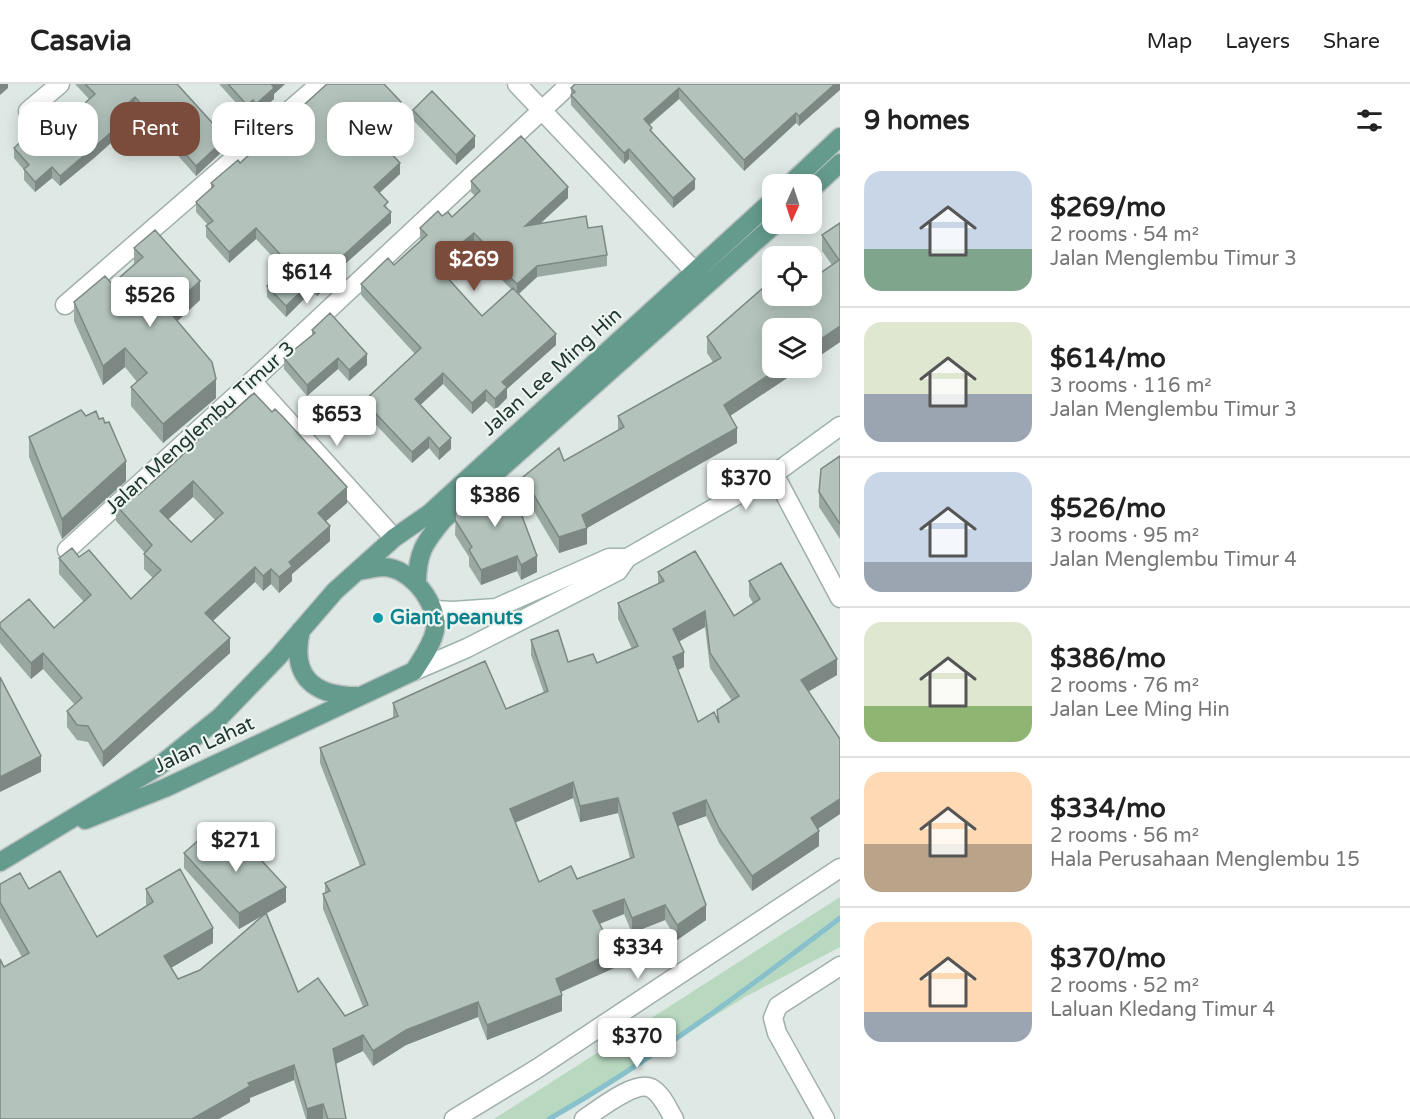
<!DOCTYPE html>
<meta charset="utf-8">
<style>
body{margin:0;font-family:"Varela Round",sans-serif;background:#f6f6f6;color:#222;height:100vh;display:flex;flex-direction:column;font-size:22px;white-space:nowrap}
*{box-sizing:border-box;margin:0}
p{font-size:20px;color:#767676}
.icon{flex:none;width:33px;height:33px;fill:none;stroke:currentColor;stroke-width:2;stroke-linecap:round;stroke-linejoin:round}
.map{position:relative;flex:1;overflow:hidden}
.panel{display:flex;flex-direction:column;background:#fff;width:570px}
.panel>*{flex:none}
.top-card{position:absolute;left:18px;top:18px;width:570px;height:54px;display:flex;gap:12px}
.needle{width:39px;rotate:183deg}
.tools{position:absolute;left:762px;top:90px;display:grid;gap:12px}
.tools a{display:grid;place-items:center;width:60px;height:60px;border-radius:12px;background:#fff;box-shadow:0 3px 15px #0003;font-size:30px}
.price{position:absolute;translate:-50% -51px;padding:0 14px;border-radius:6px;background:#fff;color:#222;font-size:20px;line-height:39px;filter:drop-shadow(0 2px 3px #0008)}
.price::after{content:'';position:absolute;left:50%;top:36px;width:18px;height:14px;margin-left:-9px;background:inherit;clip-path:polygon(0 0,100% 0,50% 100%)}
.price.selected{background:#7b4b3c;color:#fff}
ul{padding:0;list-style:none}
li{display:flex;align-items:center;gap:18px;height:150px;padding:0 24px}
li+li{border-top:2px solid #e0e0e0}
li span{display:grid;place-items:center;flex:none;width:168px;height:120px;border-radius:18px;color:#555}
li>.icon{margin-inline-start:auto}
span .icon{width:72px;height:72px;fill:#fffc;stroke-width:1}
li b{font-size:26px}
h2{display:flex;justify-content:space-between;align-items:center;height:72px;padding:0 24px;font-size:26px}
.chip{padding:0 21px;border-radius:18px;background:#fff;box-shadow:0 3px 15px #0003;font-size:21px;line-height:54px}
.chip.selected{background:#7b4b3c;color:#fff}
header{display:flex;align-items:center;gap:36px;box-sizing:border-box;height:84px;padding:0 30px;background:#fff;border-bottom:2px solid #e0e0e0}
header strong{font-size:28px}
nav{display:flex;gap:33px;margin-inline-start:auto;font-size:21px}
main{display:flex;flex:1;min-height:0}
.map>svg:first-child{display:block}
.green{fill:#b8d9c0}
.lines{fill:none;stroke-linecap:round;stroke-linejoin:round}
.stream{stroke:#88c1cb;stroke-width:5}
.street-casing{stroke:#a1afaa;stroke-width:21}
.secondary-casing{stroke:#9eb3ab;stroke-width:21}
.primary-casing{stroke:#bcc3c1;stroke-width:21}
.street{stroke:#fff;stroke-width:18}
.secondary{stroke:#fff;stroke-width:18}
.primary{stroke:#659b8d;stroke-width:18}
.wall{fill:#9aa8a2;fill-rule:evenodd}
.shaded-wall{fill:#7d8884}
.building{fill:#b3c3bc;stroke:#7d8884;stroke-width:1.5;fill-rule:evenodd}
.culture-dot{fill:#0f9aa8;stroke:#eef5f1;stroke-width:2}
.labels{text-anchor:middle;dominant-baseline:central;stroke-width:4.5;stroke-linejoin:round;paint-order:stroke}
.street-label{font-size:20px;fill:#203730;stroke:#eef5f1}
.culture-label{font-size:20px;font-weight:bold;fill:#0d838f;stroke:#eef5f1;text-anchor:start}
</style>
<header>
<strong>Casavia</strong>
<nav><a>Map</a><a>Layers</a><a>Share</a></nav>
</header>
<main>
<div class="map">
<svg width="840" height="1035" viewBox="0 0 840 1035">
<rect width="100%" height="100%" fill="#dee8e4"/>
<path class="green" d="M840,813V863L745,913L549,1035H494Z"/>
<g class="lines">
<path class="stream" d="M549,1035C651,977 747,905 840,834"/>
<g class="street-casing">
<path id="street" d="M517,0L696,189
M28,27L60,0
M65,221L320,0
M252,297L394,454
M774,390L840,514
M67,466L252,297L570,0
M454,1035L538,984L840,784
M584,1035C598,1026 635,996 651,1004C662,1010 668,1025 674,1035
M825,1035L777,949L773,934L778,922L840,882"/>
</g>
<g class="secondary-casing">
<path id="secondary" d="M434,526L453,527L496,524L609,474H627
M414,587L467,564L618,487L627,474L774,390L840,342"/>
</g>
<g class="primary-casing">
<path id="primary" d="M790,100L840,53
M812,105L840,79
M417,500C417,469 424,459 443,436L775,140
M301,546C290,592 313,612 357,612
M85,736L165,704L414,587C422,574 432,561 435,546C439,520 411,484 384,483C376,483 366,486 357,487
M0,778L159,682L220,633L278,573L335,507L394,454L430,429L772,117"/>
</g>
<use href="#street" class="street"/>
<use href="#secondary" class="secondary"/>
<use href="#primary" class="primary"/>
</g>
<path class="wall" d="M75,0H177L226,64L196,92L135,23L119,38L121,50L94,74L60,102L52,94L35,108L24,96V86L14,74V64L21,57V47H54L89,15Z
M219,0H285L274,10V15L256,30L253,26L247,31Z
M840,0L799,42L796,39L744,87L679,15L650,41L652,48L695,105L673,124L629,75L624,80L571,21V4Z
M413,26L475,63L456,81L413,36Z
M401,29L376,53L400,90L379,109L388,125L391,139L336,188V195L317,212L312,207L286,233L267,213V202L285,186L256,155L229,179L206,153V142L208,141L196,128V118L211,105V99L240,79Z
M471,97L568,114L540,140L588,144L607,171V182L537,193L519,210L556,261L507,305V314L495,326L486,317L472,330L443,300L420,321L451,365L439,376L429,364L412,379L364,328V317L415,270L361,211V200L394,181L421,156L420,155V144L442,132L452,133L475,112L471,108ZM474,160L501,188V195L511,205L482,232L450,196L451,194L449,180Z
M840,139V258L812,277V244L772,284H802L730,332L737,359L587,444V460L559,469L523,409V393L564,377L618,347V332L713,278L707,269V253L812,212L832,181L822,167V151Z
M134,164L200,216L177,237L216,314L163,359L131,322V303L137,298L125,283L103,301L74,237V218L112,200L134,180Z
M312,246L367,281L349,297L338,285L307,312L284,285V274L312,251Z
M226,334L347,419L326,437L330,457L292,490V497L279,509L271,500L263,507L255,498L213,537L230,569L103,683L88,658L77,656L67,643V627L75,621L43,585L31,595L0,559V539L54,544L84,518L59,490V474L79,473L131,515L153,494L144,485V470L145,469L116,437V421L138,411L193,361V351ZM193,413L215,436L191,458L168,435Z
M29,353L126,397L62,455L29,373Z
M840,372V455L819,423V408Z
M456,425L537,488L521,496L517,487L481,501L469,482V473L455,451Z
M658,488L734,532L753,519L749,512V497L837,591L808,607L840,655V730L818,745L819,762L752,807L719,759L706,732L678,742L706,836L677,856L665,836L632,849L624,830L600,840L614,884L561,908L562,927L487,956L478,933L406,961L373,982L363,967L336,980L346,1035H306L294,996L250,1014V1018L4,883L22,873L0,834V800L29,805L97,853L147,822L146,820V805L213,859L171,884L178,895L200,886L265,830L239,845L184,784V769L217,772L286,818L267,829L298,908L345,932L363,923L323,825V810L325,809V799L360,782L320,679V664L393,634V619L506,625L544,609L531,571V556L568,578L597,579L632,565L618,535V519L658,500ZM705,543L710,584L732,617L717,626V635L698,638L678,586L684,583L679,557ZM573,714L580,738L618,729L630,774L577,795L539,798L515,738Z"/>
<path class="shaded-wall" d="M0,0H8V4L0,11Z
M273,0H285L274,10V15L256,30V20Z
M835,0H840V6L799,42V32Z
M679,4V15L644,45V35Z
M135,13V23L114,42V32Z
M253,16V26L247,31V21Z
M401,18V29L370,57V47Z
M796,29V39L744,87V76Z
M121,40V50L94,74L60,102V92Z
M475,52V63L456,81V71Z
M226,54V64L196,92V82Z
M629,65V75L624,80V69Z
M400,79V90L374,114V103Z
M52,83V94L35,108V98Z
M695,95V105L673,124V114Z
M568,103V114L525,153V142Z
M391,128V139L336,188V195L317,212V202L333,181Z
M256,144V155L229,179V168Z
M474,149V160L443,185V174Z
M537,182V193L517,211V200Z
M451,183V194L444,201V190Z
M200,197V216L168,246V226Z
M312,197V207L286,233V222Z
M840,242V258L812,277V261Z
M556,250V261L507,305V314L495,326V315L502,298Z
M125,264V283L103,301V282Z
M367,270V281L349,297V286Z
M338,274V285L307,312V301Z
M779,284H802L724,336V321Z
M443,289V300L415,326V315Z
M216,295V314L163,359V340Z
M486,306V317L472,330V319Z
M737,344V359L587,444V460L559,469V453L582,431Z
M429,353V364L412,379V368Z
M451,354V365L439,376V365Z
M126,377V397L62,455V435Z
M193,397V413L160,443V427Z
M347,403V419L318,444V429Z
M330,442V457L292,490V497L279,509V493L289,478Z
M517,472V487L481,501V486Z
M537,472V488L521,496V481Z
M255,483V498L205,544V529Z
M271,485V500L263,507V492Z
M705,527V543L673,561V545Z
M230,554V569L103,683V668Z
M684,568V583L673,588V573Z
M43,569V585L31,595V579Z
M837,575V591L801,612V596Z
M41,672V688L0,708V693Z
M573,698V714L510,741V725Z
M618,714V729L580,738V722Z
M840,715V730L811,749V734Z
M706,716V732L673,744V729Z
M819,747V762L752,807V792Z
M286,803V818L239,845V829Z
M624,815V830L593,842V827Z
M665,821V836L632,849V834Z
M706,821V836L677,856V841Z
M213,844V859L164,888V872Z
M614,868V884L556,910V895Z
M562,911V927L487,956V941Z
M478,918V933L406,961L373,982V967L406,946Z
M363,951V967L333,981V965Z
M294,981V996L250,1014V1018L219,1035H192L248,999Z
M323,1020V1035H307V1025Z"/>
<path class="building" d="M85,0H177L226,54L196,82L135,13L114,32L121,40L94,63L60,92L52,83L35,98L24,85L29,81L14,64L26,53L21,47L40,31L54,47L95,10Z
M228,0H273L272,1L274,4L256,20L253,16L247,21Z
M327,0H384L401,18L370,47L400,79L374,103L388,118L384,122L391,128L333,181L336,185L317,202L312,197L286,222L267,202L290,181L256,144L229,168L206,142L213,137L196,118L214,102L211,99L238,76L240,79Z
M575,0H835L799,32L796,29L744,76L679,4L644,35L652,44L650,46L695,95L673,114L629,65L624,69L571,11L575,8L571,4Z
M432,7L475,52L456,71L413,26Z
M521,52L568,103L525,142L586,132L588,144L602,142L607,171L537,182L517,200L501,184L505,181L474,149L443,174L451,183L444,190L482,232L513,204L556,250L502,298L507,303L495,315L486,306L472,319L443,289L415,315L451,354L439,365L429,353L412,368L364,317L421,264L361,200L388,174L394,181L427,151L420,144L438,127L442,132L448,128L452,133L480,107L471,97Z
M840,139V242L812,261V244H772V284H779L724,321L737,344L582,431L587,444L559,453L523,393L559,364L564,377L624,343L618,332L721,274L707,253L772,196V212H812V195L839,176L822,151Z
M155,146L200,197L168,226L212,278L216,295L163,340L131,303L147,289L125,264L103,282L74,218L105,192L112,200L143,173L134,164Z
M330,229L367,270L349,286L338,274L307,301L284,274L315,249L312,246Z
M254,309L272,328L275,325L283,333L347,403L318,429L330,442L289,478L292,482L279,493L271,485L263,492L255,483L205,529L230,554L103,668L88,642L77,641L67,627L82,614L43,569L31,579L0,543V539L29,515L54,544L91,511L59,474L72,464L79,473L89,466L131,515L161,486L144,470L152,461L116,421L133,405L138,411L175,378L198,356L193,351L220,326L226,334ZM193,397L223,429L191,458L160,427Z
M81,326L86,332L96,327L99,335L103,334L105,339L109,338L126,377L62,435L29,353Z
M840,372V440L819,408L821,385Z
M487,399L498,413L511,403L537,472L521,481L517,472L481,486L469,466L472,463L455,436L456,425Z
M695,467L734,532L760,515L749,497L781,479L837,575L801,596L840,655V715L811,734L819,747L752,792L719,744L706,716L673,729L706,821L677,841L665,821L632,834L624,815L593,827L614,868L556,895L562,911L487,941L478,918L406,946L373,967L363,951L333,965L346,1035H328L323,1020L307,1025L294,981L248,999L250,1002L192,1035H0V875L4,883L29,869L0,818V800L20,789L29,805L60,787L97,853L153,818L146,805L180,785L213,844L164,872L178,895L200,886L266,829L298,908L318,894L345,932L368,921L323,810L330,807L325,799L365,780L320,664L398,632L393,619L485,577L506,625L548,607L531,556L558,546L568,578L593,570L597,579L638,562L618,519L664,497L658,488ZM705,527L710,569L739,612L717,626L719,639L714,628L698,638L673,573L684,568L673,545ZM573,698L580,722L618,714L634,773L577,795L571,782L539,798L510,725Z
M0,593L41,672L0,693Z
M239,752L286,803L239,829L184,769L201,754L217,772Z"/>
<circle class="culture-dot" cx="378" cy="534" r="6"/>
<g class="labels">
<g class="street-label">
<text transform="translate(552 288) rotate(-42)">Jalan Lee Ming Hin</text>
<text transform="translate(200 344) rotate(-42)">Jalan Menglembu Timur 3</text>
<text transform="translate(204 661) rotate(-25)">Jalan Lahat</text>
</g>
<g class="culture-label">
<text x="390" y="534">Giant peanuts</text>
</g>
</g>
</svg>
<div class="tools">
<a><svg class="needle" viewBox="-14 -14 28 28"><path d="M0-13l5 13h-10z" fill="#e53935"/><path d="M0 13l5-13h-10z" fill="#767676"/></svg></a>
<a><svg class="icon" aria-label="locate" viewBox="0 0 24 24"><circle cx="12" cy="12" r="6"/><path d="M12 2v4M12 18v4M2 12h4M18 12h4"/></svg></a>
<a><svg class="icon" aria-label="layers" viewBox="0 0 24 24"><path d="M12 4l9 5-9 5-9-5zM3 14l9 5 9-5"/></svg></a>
</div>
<b class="price selected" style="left:474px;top:208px">$269</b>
<b class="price" style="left:307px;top:221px">$614</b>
<b class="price" style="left:150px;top:244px">$526</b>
<b class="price" style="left:337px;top:363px">$653</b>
<b class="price" style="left:746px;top:427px">$370</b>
<b class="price" style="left:495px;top:444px">$386</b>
<b class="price" style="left:236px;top:789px">$271</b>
<b class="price" style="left:638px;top:896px">$334</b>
<b class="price" style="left:637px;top:985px">$370</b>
<div class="top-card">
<a class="chip">Buy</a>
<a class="chip selected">Rent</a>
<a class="chip">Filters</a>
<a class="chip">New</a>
</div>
</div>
<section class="panel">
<h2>9 homes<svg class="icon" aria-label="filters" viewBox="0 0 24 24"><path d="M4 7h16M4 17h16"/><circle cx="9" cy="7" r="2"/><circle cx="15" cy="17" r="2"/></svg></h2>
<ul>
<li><span style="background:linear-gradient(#c9d6e8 65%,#7fa58c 0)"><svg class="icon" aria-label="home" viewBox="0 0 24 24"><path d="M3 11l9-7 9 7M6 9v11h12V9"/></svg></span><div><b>$269/mo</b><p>2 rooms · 54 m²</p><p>Jalan Menglembu Timur 3</p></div></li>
<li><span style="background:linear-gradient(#dfe7d0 60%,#9aa5b1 0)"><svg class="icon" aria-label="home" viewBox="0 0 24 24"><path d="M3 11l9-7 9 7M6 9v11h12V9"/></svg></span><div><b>$614/mo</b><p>3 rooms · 116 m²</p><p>Jalan Menglembu Timur 3</p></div></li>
<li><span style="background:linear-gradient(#c9d6e8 75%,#9aa5b1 0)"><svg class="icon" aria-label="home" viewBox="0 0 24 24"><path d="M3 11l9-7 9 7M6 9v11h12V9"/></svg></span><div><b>$526/mo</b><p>3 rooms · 95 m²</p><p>Jalan Menglembu Timur 4</p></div></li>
<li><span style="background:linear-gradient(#dfe7d0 70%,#8fb573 0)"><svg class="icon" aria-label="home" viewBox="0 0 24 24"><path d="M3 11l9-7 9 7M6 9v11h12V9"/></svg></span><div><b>$386/mo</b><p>2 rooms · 76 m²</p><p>Jalan Lee Ming Hin</p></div></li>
<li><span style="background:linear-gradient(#ffd9b3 60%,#b9a48a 0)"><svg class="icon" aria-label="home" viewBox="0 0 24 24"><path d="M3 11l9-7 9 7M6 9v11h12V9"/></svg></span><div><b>$334/mo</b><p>2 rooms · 56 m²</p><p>Hala Perusahaan Menglembu 15</p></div></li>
<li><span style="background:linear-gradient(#ffd9b3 75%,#9aa5b1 0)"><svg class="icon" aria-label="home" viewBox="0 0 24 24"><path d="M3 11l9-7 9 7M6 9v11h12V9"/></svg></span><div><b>$370/mo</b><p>2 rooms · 52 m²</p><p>Laluan Kledang Timur 4</p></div></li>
</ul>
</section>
</main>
